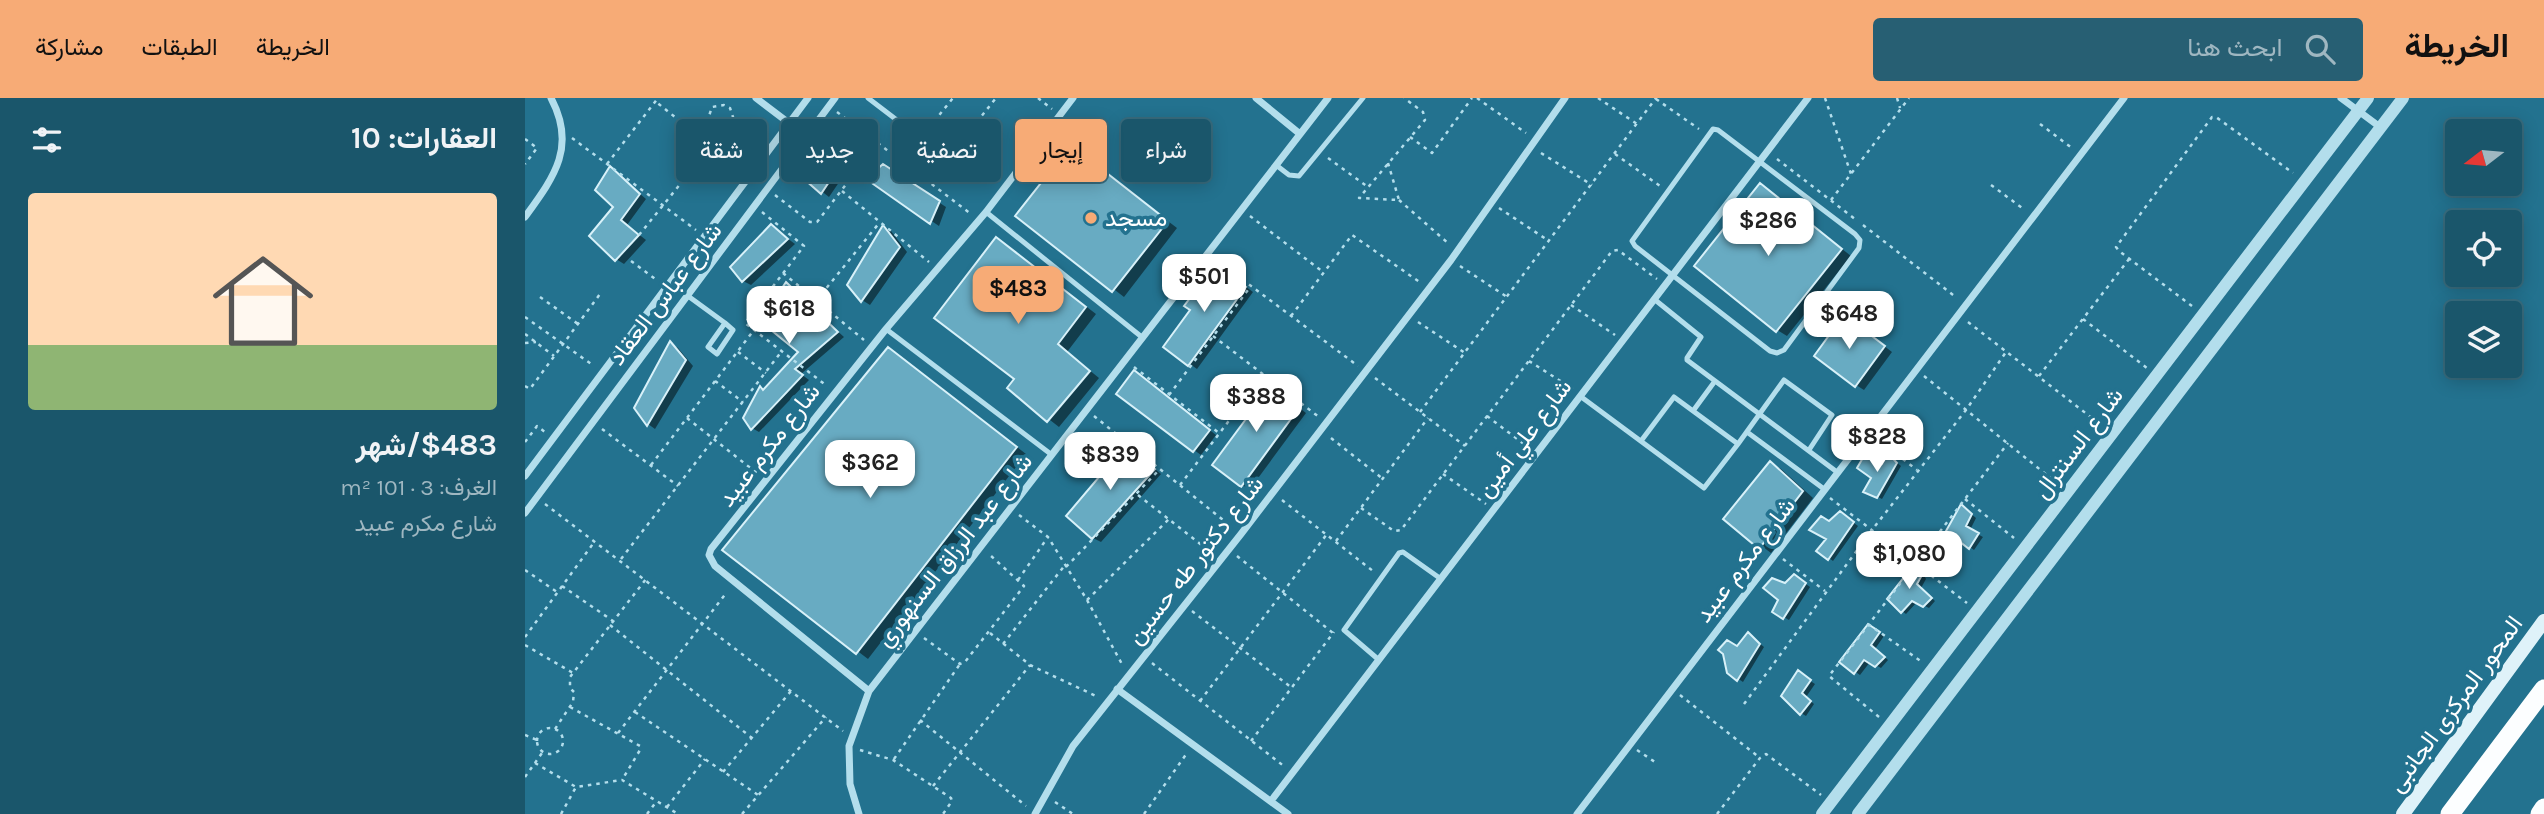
<!DOCTYPE html>
<html lang="ar">
<meta charset="utf-8">
<style>
body{margin:0;font-family:Karla,Vazirmatn,sans-serif;background:#275f73;color:#f1f3f6;direction:rtl;height:100vh;display:flex;flex-direction:column;font-size:26px;white-space:nowrap}
*{box-sizing:border-box;margin:0}
p{font-size:23px;color:#9fb7c1}
.icon{flex:none;width:38px;height:38px;fill:none;stroke:currentColor;stroke-width:2;stroke-linecap:round;stroke-linejoin:round}
.map{position:relative;flex:1;overflow:hidden;direction:ltr}
.details{display:flex;flex-direction:column;background:#1a566b;width:525px}
.details>*{flex:none}
.banner{position:absolute;left:21px;top:21px;width:665px;height:63px;direction:rtl;display:flex;gap:14px}
.needle{width:46px;rotate:254deg}
.controls{position:absolute;left:1920px;top:21px;display:grid;gap:14px}
.controls a{display:grid;place-items:center;width:77px;height:77px;border-radius:7px;background:#1a566b;box-shadow:0 4px 18px #0003,0 0 0 2px #386c7e;font-size:35px}
.price{position:absolute;translate:-50% -60px;padding:0 16px;border-radius:14px;background:#fff;color:#222;font-size:23px;line-height:46px;filter:drop-shadow(0 2px 4px #0008)}
.price::after{content:'';position:absolute;left:50%;top:42px;width:21px;height:16px;margin-left:-10px;background:inherit;clip-path:polygon(0 0,100% 0,50% 100%)}
.price.current{background:#f7ab76;color:#111}
ul{padding:0;list-style:none}
li{display:grid;align-content:center;gap:14px;height:371px;padding:0 28px}
li span{display:grid;place-items:center;height:217px;border-radius:7px;color:#555}
li>.icon{margin-inline-start:auto}
span .icon{width:126px;height:126px;fill:#fffc;stroke-width:1}
li b{font-size:30px}
h2{display:flex;justify-content:space-between;align-items:center;height:84px;padding:0 28px;font-size:30px}
.pill{padding:0 24px;border-radius:7px;background:#1a566b;box-shadow:0 4px 18px #0003,0 0 0 2px #386c7e;font-size:24px;line-height:63px}
.pill.current{background:#f7ab76;color:#111}
header{display:flex;align-items:center;gap:42px;box-sizing:border-box;height:98px;padding:0 35px;background:#f7ab76;color:#111}
header strong{font-size:33px}
nav{display:flex;gap:38px;margin-inline-start:auto;font-size:24px}
.search{width:490px;height:63px;background:#275f73;display:flex;align-items:center;gap:18px;box-sizing:border-box;padding:0 24px;border-radius:7px;color:#9fb7c1;font-size:26px}
main{display:flex;flex:1;min-height:0}
.map>svg:first-child{display:block}
.shadow{fill:#0007}
.building{fill:#68abc2;stroke:#d8f1f9;stroke-width:2}
.lines{fill:none;stroke-linecap:round;stroke-linejoin:round}
.path{stroke:#b3deec;stroke-width:2.5;stroke-dasharray:3.5 5;stroke-linecap:butt}
.service{stroke:#b3deec;stroke-width:5}
.minor{stroke:#b3deec;stroke-width:7}
.tertiary{stroke:#b3deec;stroke-width:12}
.secondary{stroke:#dff2f9;stroke-width:14}
.trunk{stroke:#fcfeff;stroke-width:19}
.poi-dot{fill:#f7ab76;stroke:#23728f;stroke-width:2.5}
.labels{text-anchor:middle;dominant-baseline:central;stroke-width:7;stroke-linejoin:round;paint-order:stroke}
.poi-label{font-size:24px;fill:#fff;stroke:#23728f;text-anchor:start}
.street-label{font-size:24px;fill:#fff;stroke:#23728f}
</style>
<header>
<strong>الخريطة</strong>
<div class="search"><svg class="icon" aria-label="search" viewBox="0 0 24 24"><circle cx="10" cy="10" r="6"/><path d="M15 15l6 6"/></svg>ابحث هنا</div>
<nav><a>الخريطة</a><a>الطبقات</a><a>مشاركة</a></nav>
</header>
<main>
<div class="map">
<svg width="2019" height="716" viewBox="0 0 2019 716">
<rect width="100%" height="100%" fill="#23728f"/>
<path class="shadow" d="M323,31L341,44L325,68L309,58L321,74L304,99L281,81Z
M546,49L652,130L599,199L493,117Z
M86,71L121,101L102,127L121,142L99,166L91,161L90,109Z
M366,73L421,109L414,128L344,81Z
M1236,87L1326,158L1262,238L1252,232Z
M246,128L270,146L226,187L218,183Z
M359,129L366,133L382,154L345,207L337,202L324,187Z
M482,148L571,216L542,254L574,280L534,329L484,290L492,281Z
M692,168L728,194L672,271L640,248L668,212Z
M261,186L319,239L276,276L284,282L234,334L227,330L236,291L240,293L276,254Z
M1328,224L1367,254L1339,292L1331,287Z
M146,246L153,250L168,268L130,331L123,326Z
M374,258L501,356L343,561L199,452Z
M617,279L691,337L676,357L669,352Z
M748,290L781,315L725,391L717,387Z
M602,349L636,376L576,444L568,440Z
M1364,358L1376,368L1357,401L1341,393Z
M1246,365L1256,371L1288,400L1246,455L1201,421Z
M1437,408L1451,420L1445,432L1458,439L1449,452L1435,442L1419,466L1408,459Z
M1320,418L1333,428L1308,463L1304,460L1305,425Z
M1391,467L1395,470L1401,481L1396,490L1410,503L1404,510L1392,504L1381,516L1377,513Z
M1274,481L1285,489L1264,522L1249,513L1260,487Z
M1343,528L1359,538L1350,551L1363,562L1356,570L1345,564L1335,577L1316,564Z
M1223,536L1239,549L1218,584L1203,574L1212,550Z
M1273,575L1290,586L1281,599L1289,606L1281,618L1276,615Z"/>
<path class="building" d="M315,24L334,38L317,65L305,56L314,69L296,96L279,81Z
M546,47L643,123L587,194L490,118Z
M358,66L415,103L405,126L341,81Z
M85,68L115,96L96,122L114,137L90,163L64,138L88,109L70,92Z
M1235,85L1317,151L1251,234L1169,168Z
M246,126L263,141L217,184L205,169Z
M358,127L375,149L336,204L322,187Z
M471,139L561,209L533,246L565,273L522,324L482,290L489,281L409,220Z
M691,166L721,189L663,268L638,249L665,212L659,208Z
M261,184L313,234L270,271L278,277L226,332L218,320L235,288L238,292L273,254L235,223Z
M1319,217L1360,248L1330,289L1289,258Z
M145,243L161,262L122,328L109,310Z
M363,249L492,349L331,556L197,452Z
M609,272L685,332L668,354L591,296Z
M740,283L774,310L716,389L687,367L732,306L726,302Z
M602,346L630,371L567,441L541,418Z
M1363,355L1372,365L1352,400L1338,394L1346,380L1332,370L1339,358L1357,366Z
M1245,363L1278,393L1234,451L1198,421Z
M1436,406L1447,416L1441,428L1454,435L1444,451L1430,440L1413,464L1406,460Z
M1315,413L1329,424L1303,462L1291,453L1301,441L1284,432L1296,418L1304,423Z
M1390,465L1397,477L1392,486L1407,500L1398,509L1387,503L1376,515L1362,501Z
M1269,476L1281,485L1258,521L1247,514L1253,502L1238,490L1247,480L1260,485Z
M1343,526L1355,534L1346,547L1360,559L1350,569L1339,562L1329,576L1314,564Z
M1223,534L1235,546L1212,583L1202,575L1198,556L1193,552L1202,542L1212,548Z
M1273,572L1286,582L1277,595L1286,603L1275,617L1256,598Z"/>
<g class="lines">
<path class="path" d="M513,0L527,11
M952,0L1001,35
M1073,0L1112,26
M1300,0L1326,76
M1372,0L1375,10
M1131,1L1174,31
M312,14L446,116
M412,21L438,42
M209,22L201,32L195,33L184,27L183,21L187,9L199,7L205,10L209,22L237,44
M1515,26L1547,50
M885,39L907,55L947,0
M47,40L171,132
M0,41L12,50L0,66
M1016,55L1067,87
M1090,56L1135,88
M803,60L843,89
M1252,61L1330,121
M377,63L428,0
M863,65L874,102L834,100C856,74 878,48 900,22L898,14L879,0
M82,66L133,0
M404,84L471,0
M1466,87L1500,112
M317,93L404,164
M250,97L285,124H292L353,45
M874,102L924,146
M1306,102L1384,0
M974,110L1024,143
M237,114L279,148L220,225L302,288
M725,118L798,174
M1338,127L1432,200
M114,137L186,48L130,3
M690,161L833,268
M106,163L133,183
M935,168L982,199
M258,175L339,242
M15,199L53,226
M291,203L355,124
M1046,207L1090,237
M1667,208L1594,153L1591,149L1687,19H1691L1768,75
M766,218L827,137L896,185
M0,219L69,268
M1558,221L1622,270
M893,224L940,255
M1443,224L1576,327
M0,236L29,258
M688,238L794,319
M0,245L11,244
M213,254L241,275
M1004,263L1048,291
M609,269L694,335
M1399,278L1533,386
M1514,278L1604,161
M850,280L940,348
M190,283L218,304
M0,288L5,291L75,196
M644,297L726,188
M895,314L1131,0
M569,318L708,430
M962,318L1004,350
M162,320L233,376
M77,331L153,388
M806,340L858,381
M1351,340L1392,372
M0,344L12,328L20,334
M126,367L229,232
M918,376L961,406
M655,387L738,278
M613,397L688,456
M1305,400L1442,505
M1440,401L1489,440
M757,402L848,473
M20,406L318,633
M836,410L869,433L876,432L1087,153L1093,152L1132,181
M494,417L523,439L562,502L598,568
M811,443L903,320
M712,458L808,535
M96,461L257,253
M1258,461L1300,493
M541,469L635,371
M0,472L32,494
M493,482L523,439
M37,488L88,523
M562,502L644,421
M667,513L767,590
M1343,526L1397,564
M85,527L227,640
M465,535L505,567L573,599
M0,539L70,443
M399,540L435,566L440,564L499,488L465,457
M478,546L540,467
M0,547L48,575
M627,565L760,669
M1155,597L1235,660
M675,603L802,436
M1219,606L1347,432L1441,312L1481,254
M45,609L115,648V652L97,682
M110,614L233,697
M1354,619L1304,578L1483,345
M395,622L501,708
M12 643a13 13 0 1 1 26 0a13 13 0 1 1-26 0Z
M30,631L48,604L49,594L45,590V579L121,481
M93,635L202,494
M0,637L12,642
M726,643L809,534
M335,652L368,662L426,700L427,703L418,716
M1112,652L1133,666
M369,661L435,566
M10,665L51,689L97,682L153,716
M198,674L266,593
M0,679L17,655
M408,688L505,567
M530,704L548,716
M142,709L180,661
M36,716L51,689
M122,716L131,704
M217,716L301,619
M619,716L662,655
M1192,716L1235,660L1241,656L1296,697"/>
<path class="service" d="M343,0L377,26
M1188,31L1193,32L1330,136L1335,142L1334,150L1259,252L1252,255L1245,253L1110,148L1107,143Z
M751,67L764,77L774,78L838,0
M461,114L618,240
M163,198L200,225L183,249L192,256L208,232L200,225
M1129,201L1176,239L1162,260V262L1312,374
M361,231L527,357
M1055,298L1179,390L1213,346L1149,299L1116,343
M1168,313L1190,283
M1222,334L1299,391
M1213,346L1259,282L1307,317L1284,352
M854,562L819,532L874,455L878,454L916,481"/>
<path class="minor" d="M231,0L281,38
M731,0L775,36
M1816,0L1855,29
M0,119C29,79 52,49 26,0
M0,378L283,0
M0,415L310,0
M592,591L763,716
M344,593L190,468L184,457L186,451L361,231L461,114L548,0
M746,703L1283,0
M334,716L325,686L324,648L344,593L803,0
M510,716L548,648L716,436L926,162L1040,0
M1052,716L1599,0"/>
<path class="tertiary" d="M1297,716L1843,0
M1333,716L1878,0"/>
<path class="secondary" d="M1878,716L2019,523"/>
<path class="trunk" d="M1925,716L2019,591
M2015,716L2019,710"/>
</g>
<circle class="poi-dot" cx="566" cy="120" r="7"/>
<g class="labels">
<g class="poi-label">
<text x="580" y="120">مسجد</text>
</g>
<g class="street-label">
<text transform="translate(140 196) rotate(-53)">شارع عباس العقاد</text>
<text transform="translate(999 340) rotate(-53)">شارع علي أمين</text>
<text transform="translate(1553 345) rotate(-53)">شارع السنترال</text>
<text transform="translate(244 347) rotate(-52)">شارع مكرم عبيد</text>
<text transform="translate(429 452) rotate(-52)">شارع عبد الرزاق السنهوري</text>
<text transform="translate(670 462) rotate(-52)">شارع دكتور طه حسين</text>
<text transform="translate(1220 462) rotate(-53)">شارع مكرم عبيد</text>
<text transform="translate(1930 606) rotate(-54)">المحور المركزى الجانبى</text>
</g>
</g>
</svg>
<div class="controls">
<a><svg class="needle" viewBox="-14 -14 28 28"><path d="M0-13l5 13h-10z" fill="#e53935"/><path d="M0 13l5-13h-10z" fill="#9fb7c1"/></svg></a>
<a><svg class="icon" aria-label="locate" viewBox="0 0 24 24"><circle cx="12" cy="12" r="6"/><path d="M12 2v4M12 18v4M2 12h4M18 12h4"/></svg></a>
<a><svg class="icon" aria-label="layers" viewBox="0 0 24 24"><path d="M12 4l9 5-9 5-9-5zM3 14l9 5 9-5"/></svg></a>
</div>
<b class="price" style="left:1243px;top:160px">$286</b>
<b class="price" style="left:679px;top:216px">$501</b>
<b class="price current" style="left:493px;top:228px">$483</b>
<b class="price" style="left:264px;top:248px">$618</b>
<b class="price" style="left:1324px;top:253px">$648</b>
<b class="price" style="left:731px;top:336px">$388</b>
<b class="price" style="left:1352px;top:376px">$828</b>
<b class="price" style="left:585px;top:394px">$839</b>
<b class="price" style="left:345px;top:402px">$362</b>
<b class="price" style="left:1384px;top:493px">$1,080</b>
<div class="banner">
<a class="pill">شراء</a>
<a class="pill current">إيجار</a>
<a class="pill">تصفية</a>
<a class="pill">جديد</a>
<a class="pill">شقة</a>
</div>
</div>
<section class="details">
<h2>العقارات: 10<svg class="icon" aria-label="filters" viewBox="0 0 24 24"><path d="M4 7h16M4 17h16"/><circle cx="9" cy="7" r="2"/><circle cx="15" cy="17" r="2"/></svg></h2>
<ul>
<li><span style="background:linear-gradient(#ffd9b3 70%,#8fb573 0)"><svg class="icon" aria-label="home" viewBox="0 0 24 24"><path d="M3 11l9-7 9 7M6 9v11h12V9"/></svg></span><div><b>$483/شهر</b><p>الغرف: 3 · 101 m²</p><p>شارع مكرم عبيد</p></div></li>
</ul>
</section>
</main>
